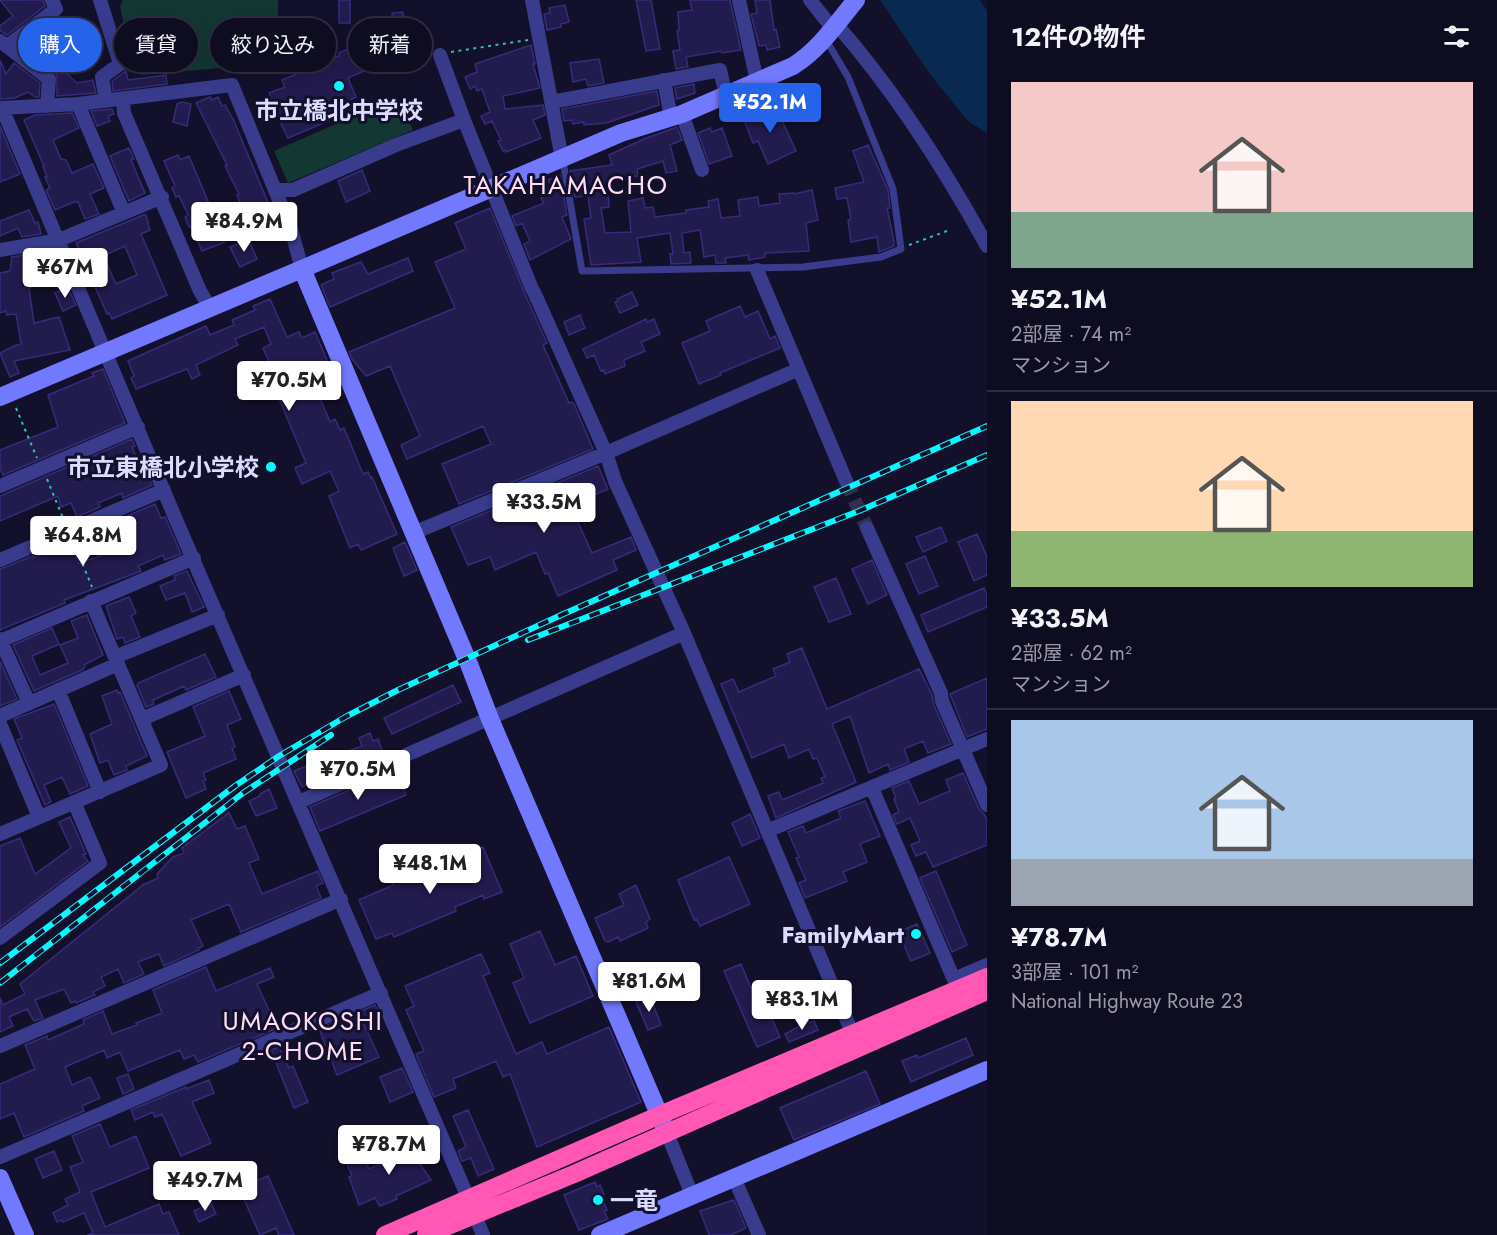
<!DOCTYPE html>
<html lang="ja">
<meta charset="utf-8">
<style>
body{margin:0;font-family:Jost,"Noto Sans JP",sans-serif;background:#1c1a2e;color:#f1f3f6;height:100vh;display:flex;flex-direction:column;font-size:22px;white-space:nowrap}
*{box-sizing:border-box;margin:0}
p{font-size:20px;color:#9b9ba5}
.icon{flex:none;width:33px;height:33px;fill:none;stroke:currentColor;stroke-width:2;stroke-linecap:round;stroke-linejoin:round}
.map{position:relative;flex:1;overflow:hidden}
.sheet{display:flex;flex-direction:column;background:#0e0c21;width:510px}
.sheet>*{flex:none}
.banner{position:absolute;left:18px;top:18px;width:570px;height:54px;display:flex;gap:12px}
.price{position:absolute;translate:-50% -51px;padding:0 14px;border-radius:6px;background:#fff;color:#222;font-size:20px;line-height:39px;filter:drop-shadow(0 2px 3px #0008)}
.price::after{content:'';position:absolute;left:50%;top:36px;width:18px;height:14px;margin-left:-9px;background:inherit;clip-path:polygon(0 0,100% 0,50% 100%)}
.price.on{background:#2563eb;color:#fff}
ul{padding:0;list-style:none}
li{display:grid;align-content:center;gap:12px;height:318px;padding:0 24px}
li+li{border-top:2px solid #2e2c3f}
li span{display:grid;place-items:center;height:186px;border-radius:0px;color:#555}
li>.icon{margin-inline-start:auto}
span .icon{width:108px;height:108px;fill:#fffc;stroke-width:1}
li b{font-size:26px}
h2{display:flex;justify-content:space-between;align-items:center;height:72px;padding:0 24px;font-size:26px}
.pill{padding:0 21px;border-radius:27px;background:#0e0c21;box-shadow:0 6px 24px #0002,0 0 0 2px #2e2c3f;font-size:21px;line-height:54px}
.pill.on{background:#2563eb;color:#fff}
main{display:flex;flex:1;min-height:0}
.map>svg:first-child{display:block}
.green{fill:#133733}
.water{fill:#0a2951}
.building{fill:#221b4e;stroke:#362c7b;stroke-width:1.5;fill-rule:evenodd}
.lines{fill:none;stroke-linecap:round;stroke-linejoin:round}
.street-tunnel{stroke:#312f4c;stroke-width:14;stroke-dasharray:14 7;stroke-linecap:butt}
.path{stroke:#2bc4b0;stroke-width:2;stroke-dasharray:3 4.5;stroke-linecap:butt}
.lane{stroke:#393c8d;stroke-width:7}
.street{stroke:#393c8d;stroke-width:14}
.secondary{stroke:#7379ff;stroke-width:18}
.highway{stroke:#ff57b3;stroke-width:18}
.rail-casing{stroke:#08f8ff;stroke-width:6}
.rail{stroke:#13102c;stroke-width:4;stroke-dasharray:11;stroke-linecap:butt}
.poi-dot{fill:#08f8ff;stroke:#13102c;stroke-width:2}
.labels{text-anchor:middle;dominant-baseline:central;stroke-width:6;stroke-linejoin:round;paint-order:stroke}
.poi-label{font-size:24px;font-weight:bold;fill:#dddcff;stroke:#13102c;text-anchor:end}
.neighbourhood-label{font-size:26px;letter-spacing:1.5px;fill:#ffdef5;stroke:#13102c}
</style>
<main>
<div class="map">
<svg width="987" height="1235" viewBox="0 0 987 1235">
<rect width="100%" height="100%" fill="#13102c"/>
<path class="green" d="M123,0H278V54L243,66L142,75L133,67L120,6Z
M398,97L413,130L288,183L274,151Z"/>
<path class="water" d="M880,0H980L987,11V133L968,121L930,74Z"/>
<path class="building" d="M0,0H43L45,6L7,35L0,31V26L13,16Z
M339,0H350V23H339Z
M636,0H651L660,49L646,51Z
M690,0H730L741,50L722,53L721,51L686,57L688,67L676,69L673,51L680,50L677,31L679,30L678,12L692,10Z
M755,0H770L774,30L776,29L780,47L767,50L766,45L759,46L751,14L757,13Z
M565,5L569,22L561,24V27L547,30L544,14L550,13L549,8Z
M403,12L405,25L412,42L421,38L425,48L417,52L418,54L376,74L373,67L348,78L356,97L347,101L352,111L288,138L272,105L274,104L269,93L285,87L282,80L339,56V53L394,28L392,13Z
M61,17L69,31L54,40L47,27Z
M30,40L31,42L34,40L47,56L77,83L93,80L96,93L57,96V75L22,46Z
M531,45L535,64H533L540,88L503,96L505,109L543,105L545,115L533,120L541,138L506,152L505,150L503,151L498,141L501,140L492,121L485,124L481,116L490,112L482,89L477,91L475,86L470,89L465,77L477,72L475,64Z
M599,59L604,83L588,86L586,79L573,82L570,63Z
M0,60L6,74L14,63L40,83L39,97H35L28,92L15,98L0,99Z
M126,71L128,80L166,75L167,84L113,91L112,81Z
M694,84L695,93L677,99L675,88Z
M657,91L659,105L606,123L584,125V122L573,124L572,120L564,121L562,109Z
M210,97L212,100L218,97L222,106L225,105L233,119L274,217L267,220L269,224L251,231L237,195L239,194L225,166L227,165L196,103Z
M182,102L191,104L187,126L173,122L177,104Z
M774,103L796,151L768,164L758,141L753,143L744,120L758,114L757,111Z
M112,109L114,114L108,116L110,121L97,126L91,111Z
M72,113L79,128L53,140L61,159L66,160L72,173L93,164L104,188L90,194L99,214L85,219L78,202H74L55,210L46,190L50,188L45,177H47L43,166H44L24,120L35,115Z
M0,126L20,174L0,182Z
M677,127L682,140L670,145L677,171L666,173L663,161L637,169L638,176L607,181L609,207L601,208L605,233L631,232L628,201L643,198L645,208L653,207L655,217L686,213V210L709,207L708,201L718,199L721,218L740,216L738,200L758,197L759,206L780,203L779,194L794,193V194L812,190L818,220L806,223L809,251L765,253V257L749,260L748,255L725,258L726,263H716L715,255L704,257L700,230L682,233L684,253L690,252L691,263L671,264L670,254H673L670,233L637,238L641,262L591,265L584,219L591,218L588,196L575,197L570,171L612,165L609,155L644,139Z
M710,128L712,132L722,128L732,156L709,164L698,133Z
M868,145L888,190L890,208H887L894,241V246L879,252L877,237L851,242L848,220L851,219L847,198L837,199L835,188L864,182L853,151Z
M129,148L134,159L131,160L145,193L129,201L110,156Z
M178,155L180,160L189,156L225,242L202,251L191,226L189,227L185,217L188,215L179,196L176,197L172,188L175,186L164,161Z
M362,170L370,191L346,202L338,181Z
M560,175L567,215L562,217L571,239L530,260L524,244L530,241L522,223L516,226L512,216L544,203L541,198L550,193L548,188L551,186L548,180Z
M490,208L524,292L547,343L543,345L569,403L572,402L574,404L593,449L459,504L442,464L491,444L483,426L407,459L401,445L420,436L390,366L366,376L352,359L349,352L455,308L435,262L466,249L455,223Z
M29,210L35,223L38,222L41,234L22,237L18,228L0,236V221Z
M143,215H146L150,230L141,234L167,295L112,319L109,313L107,314L76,243ZM125,246L137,275L116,284L103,256Z
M248,239L257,259L240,267L230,247Z
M52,250L56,262L43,269L48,279L29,288L34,323L59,317L70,350L14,361L19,373L10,377L0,353L14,346L21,344L16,314L7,315L6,311L0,313V273L10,271L12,257Z
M408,258L413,271L330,307L321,285L334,279L332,273L361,262L368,274Z
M68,288L76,305L63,311L55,293Z
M632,292L638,305L620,313L615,302L618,301L617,299Z
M270,299L287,337L299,332L302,338L315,332L335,379L324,383L326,387L317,391L330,422L335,419L340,430L344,428L363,474L368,472L371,478L372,477L397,534L361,550L358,544L350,548L329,496L339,491L330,471L302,484L295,468L306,463L272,382L277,380L263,348L271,344L264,327L235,339L238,345L196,365L200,375L192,379L187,369L136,389L131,378L134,376L128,361L206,326L210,335L234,325L232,320L255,310L253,306Z
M740,306L745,317L758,311L770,339L775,336L780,348L720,373L721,375L699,384L682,343L710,331L706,321Z
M580,315L585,328L569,335L564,322Z
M646,319L647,322L654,319L660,334L641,342L645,351L624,360L625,366L605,374L604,370L601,371L594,355L587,358L583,349Z
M103,369L125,423L3,475L0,468V450L58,427L48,395L94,376L92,373Z
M132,439L135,446L132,447L145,477L148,476L152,485L123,498L122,493L98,503L100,507L77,517L71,503L61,507L58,496L0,521V496Z
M598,466L608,489L570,505L592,553L631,537L636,550L613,560L617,570L558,596L548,573L545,574L536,552L495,570L490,557L468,565L451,527Z
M155,504L161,518L165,517L181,554L165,560L163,555L138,566L141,571L64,600L65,603L0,630V569L33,556L34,558L47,552L48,553L70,544L79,564L114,550L104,526Z
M941,527L947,541L923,552L916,537Z
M977,534L987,557V575L974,581L958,542Z
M405,542L417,570L404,576L393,548Z
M925,556L938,586L919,594L906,564Z
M872,560L887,595L868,604L852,569Z
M187,571L204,607L192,612L185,593L166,600L160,586L175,580L174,576Z
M836,578L851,614L829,622L814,587Z
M984,588L987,595V607L928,632L921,615Z
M129,597L136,613L131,616L140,637L125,643L123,637L117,639L106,606Z
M87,615L103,655L84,665L85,667L82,670L34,691L13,645L52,628L59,644L32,656L40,675L68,663L60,645L78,638L71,621Z
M802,648L827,709L919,669L932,695L934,705L951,744L928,753L923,741L904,749L909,762L890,770L888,764L869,773L850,716L832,724L856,782L776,818L768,796L779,792L782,800L823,783L821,778L825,777L817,758L813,759L809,749L789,758L784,744L752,758L721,684L733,679L739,692L776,676L773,669L790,662L787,654Z
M205,654L216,677L186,690L184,686L153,700L154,704L146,707L137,685L138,683Z
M0,661L17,699L0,706Z
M987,678V729L967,737L950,694Z
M453,685L461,702L392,734L384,718Z
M117,690L118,693L120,692L147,756L126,766L127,770L114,775L108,760L100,763L90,734L112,724L102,696Z
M229,691L241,719L227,725L235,747L232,748L236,759L203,773L206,780L203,781L206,789L186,798L167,752L205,736L193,707Z
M54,704L88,786L70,794L62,777L44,785L51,802L45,805L17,740L22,738L14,719Z
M370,733L373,741L378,739L384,755L353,769L346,752L362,746L359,738Z
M314,763L322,782L310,788L308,784L302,787L294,771Z
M395,770L406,795L320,831L310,807Z
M963,773L979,809L984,814L987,820V845L933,867L926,852L916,856L911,845L920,841L910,818L897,824L893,815L899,812L894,799L896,798L892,788L909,781L919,804L950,791L946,780Z
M269,789L277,808L256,816L249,801L260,796V794Z
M865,801L880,836L860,844L867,862L843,872L847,881L805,898L799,883L806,880L796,858L799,857L788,832L803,826L806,833L841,818L838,811Z
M229,813L237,829L245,826L259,859L249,863L262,894L318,871L323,883L316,886L321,898L241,932L229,904L191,920L203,946L198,948L199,950L164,966L159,954L138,962L144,974L124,983L118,969L101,977L105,986L93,992L95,995L76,1003L75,1001L71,1003L64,989L35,1000L43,1018L34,1021L27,1009L9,1017L13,1026L0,1032V998L3,1005L25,994L20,984L143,885L158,878L157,874L173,857L184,853L182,848Z
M750,814L760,838L742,846L732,823Z
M70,817L86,854L83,855L88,861L0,927V846L20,838L35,874L71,848L59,822Z
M483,847L502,892L484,899L483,895L455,907L456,911L394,937L392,933L376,939L359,900L393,885L390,878L401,874L404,881Z
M729,857L750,904L700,926L696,919L694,920L678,880Z
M936,871L967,945L952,952L920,878Z
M636,885L650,919L646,922L648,928L620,941L618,937L608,942L605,941L595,918L624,905L619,894Z
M917,924L930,953L911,961L898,932Z
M540,931L555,965L576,956L593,996L530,1023L513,983L524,978L510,944Z
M481,954L490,973L483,976L516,1054L542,1042L547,1054L609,1027L641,1102L537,1147L510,1074L503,1077L496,1061L453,1079L456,1088L434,1097L416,1054L424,1051L406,1010L414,1006L405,986Z
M741,964L759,1007L766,1005L780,1037L757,1047L724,971Z
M206,967L216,991L270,968L274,977L257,984L277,1028L198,1062L194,1055L184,1059L180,1050L128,1071L120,1052L107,1058L104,1050L65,1067L72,1085L90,1077L100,1098L82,1106L84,1111L24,1137L14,1113L0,1119V1084L35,1069L25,1045L47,1036L48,1040L84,1024L83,1020L103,1011L112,1034L137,1025L136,1023L162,1013L153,990Z
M650,996L661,1025L648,1030L636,1002Z
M375,1005L380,1015L378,1016L379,1018L364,1024L379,1057L337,1075L319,1029Z
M809,1021L810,1023L814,1021L818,1030L789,1042L785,1034Z
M966,1038L973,1055L911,1082L902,1061L917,1055L918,1058Z
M279,1047L289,1068L293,1066L308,1102L294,1108L271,1050Z
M402,1068L413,1092L390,1102L380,1077Z
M866,1071L880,1104L794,1140L780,1108Z
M128,1074L134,1089L123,1094L117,1078Z
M209,1080L214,1093L192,1102L211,1143L181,1156L162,1114L155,1117L153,1112L135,1120L131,1110L186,1087V1089Z
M468,1110L494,1169L478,1176L471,1158L462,1161L458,1151L466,1147L453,1116Z
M100,1124L110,1147L136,1136L149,1168L91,1192L105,1227L159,1204L163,1214L169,1212L179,1235H87L93,1233L84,1213L63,1222L62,1220L57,1222L53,1213L68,1205L65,1199L80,1192L70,1167L83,1162L72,1136Z
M418,1139L427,1161L420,1164L431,1180L396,1196L397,1199L380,1206L375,1198L359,1205L349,1177L352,1176L346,1162L363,1155L369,1169L405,1153L402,1146Z
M54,1151L62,1170L43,1178L35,1159Z
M268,1176L294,1235H279L276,1228L260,1235L239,1188Z
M595,1182L597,1187L600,1185L604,1194L601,1196L607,1210L604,1211L608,1219L579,1230L564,1195Z
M734,1200L746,1228L731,1235H709L700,1211Z
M211,1203L216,1214L199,1222L194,1211Z"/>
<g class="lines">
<path class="street-tunnel" d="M846,481L867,528"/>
<path class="path" d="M451,52L528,40
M909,245L947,231
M16,408L37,458
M47,479L63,518
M74,543L92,587"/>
<path class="lane" d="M563,161L582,271L803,267L881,257L901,249L893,189L848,77L826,40"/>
<path class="street" d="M100,0L120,64L102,77L106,101
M532,0L562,159
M739,0L757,81
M810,0L833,29
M836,24C895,91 944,168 987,246
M0,41L49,79L47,106
M7,46L56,9L52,0
M440,55L464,120
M664,80L671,118
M123,99L124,113L200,291L210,308
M552,102L720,70L726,95
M78,104L124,213
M0,108L78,104L232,85L291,229L302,269
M2,108L174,515L469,1200
M682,114L702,170
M276,190H293L396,145L464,120L532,289
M0,250L59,240L162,197
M757,270L846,481
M534,292L606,453L615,481L684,633L853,1035
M0,486L138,427
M867,528L941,693L942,701L987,805
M413,533L606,453L799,369
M0,560L164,490
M0,639L29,703
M0,641L194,558
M115,657L218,615
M58,690L100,792
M0,716L118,664
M142,719L244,675
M0,724L39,817
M872,788L958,989
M299,802L684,633
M767,831L987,739
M0,834L161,765L91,601
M0,938L100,863L74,802
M954,979L987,965
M0,1046L341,899
M667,1133L692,1195
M0,1157L381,993
M734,1178L759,1235
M474,1213L483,1235"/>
<path class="secondary" d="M302,269L621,133L682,114L793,66C820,49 836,24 856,0
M0,397L302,269L469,664L490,719L667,1133
M0,1178L25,1235
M600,1235L987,1070"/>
<path class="highway" d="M385,1235L660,1115L987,977
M426,1235L574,1174L987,991"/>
<g class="rail-casing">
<path id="rail" d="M528,640L859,511L987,455
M0,963L235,786L279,756L347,716L398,690L559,616L987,426
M0,983L243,793L331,735"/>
</g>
<use href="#rail" class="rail"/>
</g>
<g class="poi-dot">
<circle cx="339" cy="86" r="6"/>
<circle cx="271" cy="467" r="6"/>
<circle cx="916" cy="934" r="6"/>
<circle cx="598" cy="1200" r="6"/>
</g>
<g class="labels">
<g class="poi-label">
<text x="339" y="110" text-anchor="middle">市立橋北中学校</text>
<text x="259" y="467">市立東橋北小学校</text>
<text x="904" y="934">FamilyMart</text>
<text x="610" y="1200" text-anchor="start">一竜</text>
</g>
<g class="neighbourhood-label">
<text x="566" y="185">TAKAHAMACHO</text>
<text x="303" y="1021">UMAOKOSHI<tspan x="303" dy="30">2-CHOME</tspan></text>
</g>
</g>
</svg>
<b class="price on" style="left:770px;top:134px">¥52.1M</b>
<b class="price" style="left:244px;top:253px">¥84.9M</b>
<b class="price" style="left:65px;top:299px">¥67M</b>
<b class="price" style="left:289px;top:412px">¥70.5M</b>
<b class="price" style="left:544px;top:534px">¥33.5M</b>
<b class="price" style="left:83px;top:567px">¥64.8M</b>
<b class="price" style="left:358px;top:801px">¥70.5M</b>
<b class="price" style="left:430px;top:895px">¥48.1M</b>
<b class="price" style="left:649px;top:1013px">¥81.6M</b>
<b class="price" style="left:802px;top:1031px">¥83.1M</b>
<b class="price" style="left:389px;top:1176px">¥78.7M</b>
<b class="price" style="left:205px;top:1212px">¥49.7M</b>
<div class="banner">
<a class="pill on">購入</a>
<a class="pill">賃貸</a>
<a class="pill">絞り込み</a>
<a class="pill">新着</a>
</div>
</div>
<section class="sheet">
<h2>12件の物件<svg class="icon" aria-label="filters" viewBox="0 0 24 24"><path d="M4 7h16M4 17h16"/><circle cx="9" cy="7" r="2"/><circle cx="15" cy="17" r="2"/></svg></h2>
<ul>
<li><span style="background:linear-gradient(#f6c9c9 70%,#7fa58c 0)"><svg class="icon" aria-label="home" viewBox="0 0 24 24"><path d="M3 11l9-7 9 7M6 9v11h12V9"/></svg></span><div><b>¥52.1M</b><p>2部屋 · 74 m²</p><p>マンション</p></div></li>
<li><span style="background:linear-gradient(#ffd9b3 70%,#8fb573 0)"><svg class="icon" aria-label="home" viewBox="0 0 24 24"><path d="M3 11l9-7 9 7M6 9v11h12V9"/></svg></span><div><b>¥33.5M</b><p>2部屋 · 62 m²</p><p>マンション</p></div></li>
<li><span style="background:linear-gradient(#a9c7e8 75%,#9aa5b1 0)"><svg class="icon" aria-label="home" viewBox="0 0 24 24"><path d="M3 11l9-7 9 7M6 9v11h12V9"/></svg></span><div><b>¥78.7M</b><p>3部屋 · 101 m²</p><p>National Highway Route 23</p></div></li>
</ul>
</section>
</main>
